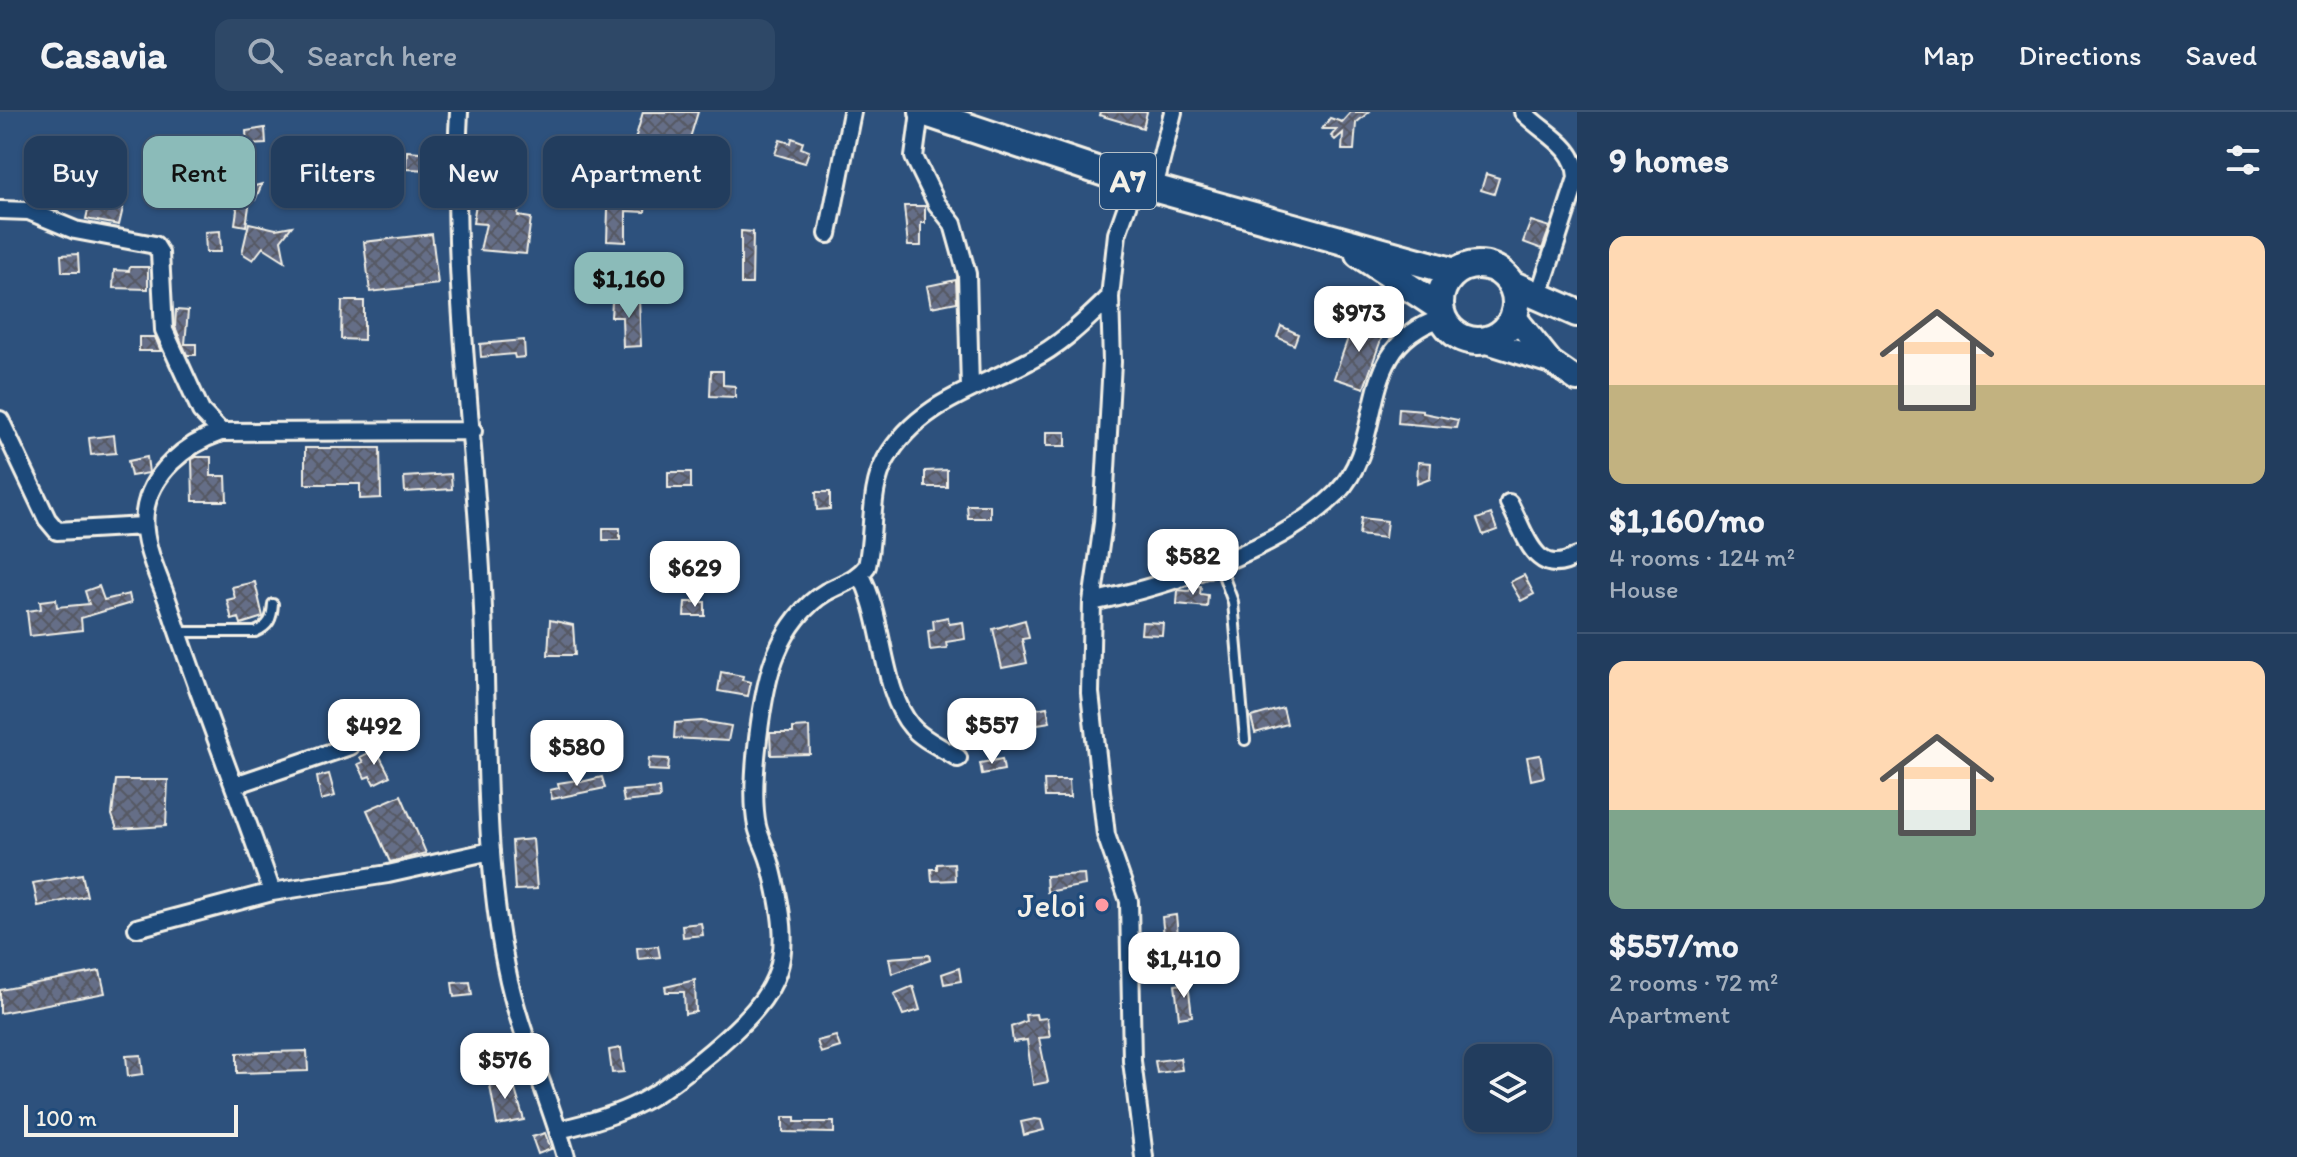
<!DOCTYPE html>
<meta charset="utf-8">
<style>
body{margin:0;font-family:Itim,sans-serif;background:#2e4867;color:#f1f3f6;height:100vh;display:flex;flex-direction:column;font-size:30px;white-space:nowrap}
*{box-sizing:border-box;margin:0}
p{font-size:26px;color:#a2aebc}
.icon{flex:none;width:44px;height:44px;fill:none;stroke:currentColor;stroke-width:2;stroke-linecap:round;stroke-linejoin:round}
.map{position:relative;flex:1;overflow:hidden}
.drawer{display:flex;flex-direction:column;background:#223d5e;width:720px}
.drawer>*{flex:none}
.hud{position:absolute;left:24px;top:24px;width:760px;height:72px;display:flex;gap:16px}
.controls{position:absolute;left:1464px;top:932px;display:grid;gap:16px}
.controls a{display:grid;place-items:center;width:88px;height:88px;border-radius:16px;background:#223d5e;box-shadow:0 2px 6px #0004,0 0 0 2px #3f5673;font-size:40px}
.scale{position:absolute;left:24px;bottom:20px;width:214px;box-sizing:border-box;padding-left:8px;border:4px solid #f4f1e8;border-top:0;font-size:22px;line-height:28px;white-space:nowrap;color:#f4f1e8;-webkit-text-stroke:6px #1f4a7a;paint-order:stroke}
.price{position:absolute;translate:-50% -68px;padding:0 18px;border-radius:16px;background:#fff;color:#222;font-size:26px;line-height:52px;filter:drop-shadow(0 2px 4px #0008)}
.price::after{content:'';position:absolute;left:50%;top:48px;width:24px;height:18px;margin-left:-12px;background:inherit;clip-path:polygon(0 0,100% 0,50% 100%)}
.price.active{background:#8bbbb9;color:#111}
ul{padding:0;list-style:none}
li{display:grid;align-content:center;gap:16px;height:424px;padding:0 32px}
li+li{border-top:2px solid #3f5673}
li span{display:grid;place-items:center;height:248px;border-radius:16px;color:#555}
li>.icon{margin-inline-start:auto}
span .icon{width:144px;height:144px;fill:#fffc;stroke-width:1}
li b{font-size:34px}
h2{display:flex;justify-content:space-between;align-items:center;height:96px;padding:0 32px;font-size:34px}
.pill{padding:0 28px;border-radius:16px;background:#223d5e;box-shadow:0 2px 6px #0004,0 0 0 2px #3f5673;font-size:28px;line-height:72px}
.pill.active{background:#8bbbb9;color:#111}
header{display:flex;align-items:center;gap:48px;box-sizing:border-box;height:112px;padding:0 40px;background:#223d5e;border-bottom:2px solid #3f5673}
header strong{font-size:38px}
nav{display:flex;gap:44px;margin-inline-start:auto;font-size:28px}
.search{width:560px;height:72px;background:#2e4867;display:flex;align-items:center;gap:20px;box-sizing:border-box;padding:0 28px;border-radius:16px;color:#a2aebc;font-size:30px}
main{display:flex;flex:1;min-height:0}
.map>svg:first-child{display:block}
.building{fill:url(#building-cross-hatch);stroke:#f4f1e8;stroke-width:2}
.lines{fill:none;stroke-linecap:round;stroke-linejoin:round}
.lane-casing{stroke:#f4f1e8;stroke-width:14}
.street-casing{stroke:#f4f1e8;stroke-width:22}
.secondary-casing{stroke:#f4f1e8;stroke-width:28}
.primary-casing{stroke:#f4f1e8;stroke-width:32}
.lane{stroke:#1f4a7a;stroke-width:8}
.street{stroke:#1f4a7a;stroke-width:16}
.secondary{stroke:#1f4a7a;stroke-width:22}
.primary{stroke:#1f4a7a;stroke-width:26}
.poi-dot{fill:#ff9aa2;stroke:#1f4a7a;stroke-width:3}
.labels{text-anchor:middle;dominant-baseline:central;stroke-width:6;stroke-linejoin:round;paint-order:stroke}
.shield{fill:#1f4a7a;stroke:#b4bfc7;stroke-width:2}
.shield-label{font-size:32px;font-weight:bold;fill:#f4f1e8}
.poi-label{font-size:34px;fill:#f4f1e8;stroke:#1f4a7a;text-anchor:end}
</style>
<header>
<strong>Casavia</strong>
<div class="search"><svg class="icon" aria-label="search" viewBox="0 0 24 24"><circle cx="10" cy="10" r="6"/><path d="M15 15l6 6"/></svg>Search here</div>
<nav><a>Map</a><a>Directions</a><a>Saved</a></nav>
</header>
<main>
<div class="map">
<svg width="1577" height="1045" viewBox="0 0 1577 1045">
<defs>
<pattern id="building-cross-hatch" width="8" height="8" patternUnits="userSpaceOnUse" patternTransform="scale(2)"><rect width="8" height="8" fill="#656e87"/><path d="M0 0l8 8M0 8l8-8" fill="none" stroke="#565963"/></pattern>
</defs>
<rect width="100%" height="100%" fill="#2d517d"/>
<filter id="ink" filterUnits="userSpaceOnUse"><feTurbulence type="fractalNoise" baseFrequency=".0125" numOctaves="2"/><feDisplacementMap in="SourceGraphic" scale="16" xChannelSelector="R" yChannelSelector="G"/><feConvolveMatrix kernelMatrix="1 2 1 2 8 2 1 2 1" color-interpolation-filters="sRGB"/></filter>
<g filter="url(#ink)">
<path class="building" d="M643,0H698L682,52L667,48L663,87L646,86L645,100L626,99V130L607,129L608,97L594,96L599,35L632,38Z
M1100,0H1147L1143,16L1099,3Z
M1351,0H1369L1356,11L1354,38H1342L1343,21L1335,28L1331,24L1337,17H1322L1330,6L1342,10Z
M265,16L266,32L247,33L246,19Z
M792,26L803,30L801,36L809,39L805,51L775,42L780,28L791,31Z
M407,39L432,41V58L406,57Z
M1486,62L1499,66L1494,82L1481,78Z
M262,72L255,88H250L246,114L235,112L237,98L233,80Z
M90,89L123,96L119,113L86,107Z
M476,91L519,96L518,104L531,106L526,142L480,138L486,112L473,111Z
M904,94H925V111H921V134H908Z
M1531,109L1550,115L1542,137L1523,130Z
M249,111L276,117L292,114L281,128L285,149L263,135L253,148L242,141Z
M220,119L221,140H206L205,120Z
M741,119L753,120L752,172H741Z
M432,122L438,172L370,180L364,130Z
M78,142L79,160H62L61,143Z
M130,155H148V177L113,176L114,158L129,159Z
M956,168L957,190L931,195L927,174Z
M618,187H639L641,234L623,235L622,205H611L612,190Z
M342,189H364V228L341,227Z
M176,198L188,199L185,232H196V243H187L175,215Z
M1354,209L1384,219L1364,276L1334,266Z
M1281,214L1298,222L1294,233L1277,225Z
M139,225H155L161,239H139Z
M524,228L525,245L515,246L514,242L481,245L480,232Z
M711,259H723V273L735,274V285L710,284Z
M1399,296L1423,298V301L1458,308L1456,316L1398,311Z
M1046,320H1066V334H1046Z
M114,323L116,341L91,343L89,326Z
M305,336H380L381,386L360,387V372H305Z
M147,345L149,361L131,364L128,349Z
M196,345H211V364H226L227,389H193L192,347Z
M1418,350L1431,351L1430,367L1417,372Z
M947,358V375H925V359Z
M668,360H691V376H668Z
M451,362L452,377L405,380L404,365Z
M816,380H830V397L817,398Z
M967,393H990V406H968Z
M1491,402L1497,418L1483,423L1477,407Z
M1361,406L1387,409L1385,426L1359,423Z
M603,416H620V428H603Z
M1524,463L1534,482L1521,489L1510,470Z
M255,470L263,505L241,512L239,506L232,508L227,488L235,486L232,475Z
M1193,473L1201,474L1200,482L1208,483L1207,495L1177,492L1178,478L1189,479Z
M99,474L104,488L129,482L131,491L81,506L82,518L30,524L27,499L41,497L40,489L56,487L57,495L89,492L85,479Z
M685,490H705V504H684Z
M948,505L949,512L963,510L965,527L946,530L947,536L930,538L928,519L934,518L933,508Z
M550,508L573,513L575,543H548Z
M1025,508L1029,526L1022,527L1027,551L1002,556L993,517Z
M1142,510L1163,511L1162,523L1141,522Z
M721,560L743,564L742,568L751,570L748,584L718,579Z
M1036,594V597L1047,595L1050,610L1014,616L1012,604L1020,602L1018,597Z
M1283,596L1287,612L1255,621L1251,605Z
M701,609L731,614L728,629L674,626L675,611Z
M809,615L810,642L771,643L770,621H793V616Z
M376,637L390,664L374,672L370,664L365,666L358,652L363,650L360,645Z
M1540,643L1544,665L1531,668L1527,645Z
M649,646L669,647L668,659L648,658Z
M1002,647L1004,658L982,662L980,651Z
M329,662L335,684L321,688L317,665Z
M602,665L605,676L552,687L550,678L559,676L558,671L577,668V671Z
M116,668H168L166,714L117,717L112,703Z
M1044,668H1069L1070,685H1045Z
M659,676L660,686L624,690L622,679Z
M401,683L426,741L390,750L367,698Z
M533,727L537,777L515,778L512,729Z
M954,751L955,768L932,769L931,757H937V752Z
M82,762L87,784L38,794L33,771Z
M1084,762L1085,773L1047,780L1046,764Z
M1176,803L1178,823L1164,825L1162,805Z
M701,811L703,823L683,825L682,813Z
M1173,829L1174,840L1146,843L1144,832Z
M658,834L660,845L638,847L637,836Z
M929,843L930,848L892,862L889,846Z
M959,856L961,869L944,872L942,862Z
M100,859L105,881L0,901V878Z
M695,868L696,900L685,902L684,880H666L665,875Z
M470,870L472,883L454,885L452,871Z
M1188,871L1192,904L1179,906L1175,873Z
M913,874L920,898L903,903L894,882Z
M1036,902L1037,907L1047,906L1050,925L1039,926L1048,970L1033,973L1027,928L1013,930L1011,915L1026,909L1025,903Z
M836,924L840,935L821,941L817,929Z
M621,936L624,960L612,961L609,938Z
M307,939L308,959L237,961V941Z
M141,943L143,962L128,964L126,944Z
M1180,946L1182,958L1157,961L1155,949Z
M511,964L524,1008L497,1013L489,968Z
M783,1005H795V1010H834V1021L783,1020Z
M1035,1007L1041,1008L1044,1018L1024,1023L1021,1010Z
M545,1021L551,1037L538,1042L532,1025Z"/>
<g class="lines">
<g class="lane-casing">
<path id="lane" d="M1219,452L1233,490L1245,628
M179,520H255C269,514 272,507 273,492"/>
</g>
<g class="street-casing">
<path id="street" d="M459,0C450,158 474,318 482,476C489,602 481,731 506,855C519,921 548,981 566,1045
M920,0L914,45L937,92L953,112L967,162L970,276
M1523,0C1544,22 1575,33 1577,65
M1135,71L1117,122L1110,185L1112,250L1103,411L1092,490L1090,581L1106,723L1129,789L1132,949L1144,1045
M1154,76L1173,0
M0,98L29,99L75,118L155,133L160,141L164,218L201,299L221,320L473,319
M828,122L852,0
M1539,183L1577,66
M0,308L47,407L57,419L144,414
M221,320C186,332 150,361 145,400C141,431 159,464 169,493C201,590 239,684 272,780
M1509,391C1526,422 1535,469 1577,444
M860,462C884,503 881,580 912,615C923,628 943,636 958,646
M1092,490C1169,473 1280,438 1337,381C1390,326 1351,235 1442,206
M235,673L350,634
M137,816L272,780L388,762L491,739
M558,1018C630,1002 656,986 712,939C785,876 795,850 771,754C768,740 760,728 757,714C749,675 761,577 777,540C787,516 804,493 826,480C840,472 857,468 867,454C875,420 868,379 886,347C918,291 977,277 1029,249C1061,233 1085,209 1110,185"/>
</g>
<g class="secondary-casing">
<path id="secondary" d="M1514,204L1551,250
M1484,229L1551,250L1577,268"/>
</g>
<g class="primary-casing">
<path id="primary" d="M923,0L1135,71L1455,160
M1359,142L1439,195
M1440 191a38 38 0 1 1 76 0a38 38 0 1 1-76 0Z
M1511,172L1577,201"/>
</g>
<use href="#lane" class="lane"/>
<use href="#street" class="street"/>
<use href="#secondary" class="secondary"/>
<use href="#primary" class="primary"/>
</g>
</g>
<circle class="poi-dot" cx="1102" cy="793" r="8"/>
<g class="labels">
<rect class="shield" x="1100" y="41" width="56" height="56" rx="6"/>
<g class="shield-label">
<text x="1128" y="69">A7</text>
</g>
<g class="poi-label">
<text x="1086" y="793">Jeloi</text>
</g>
</g>
</svg>
<div class="controls">
<a><svg class="icon" aria-label="layers" viewBox="0 0 24 24"><path d="M12 4l9 5-9 5-9-5zM3 14l9 5 9-5"/></svg></a>
</div>
<div class="scale">100 m</div>
<b class="price active" style="left:629px;top:208px">$1,160</b>
<b class="price" style="left:1359px;top:242px">$973</b>
<b class="price" style="left:1193px;top:485px">$582</b>
<b class="price" style="left:695px;top:497px">$629</b>
<b class="price" style="left:992px;top:654px">$557</b>
<b class="price" style="left:374px;top:655px">$492</b>
<b class="price" style="left:577px;top:676px">$580</b>
<b class="price" style="left:1184px;top:888px">$1,410</b>
<b class="price" style="left:505px;top:989px">$576</b>
<div class="hud">
<a class="pill">Buy</a>
<a class="pill active">Rent</a>
<a class="pill">Filters</a>
<a class="pill">New</a>
<a class="pill">Apartment</a>
</div>
</div>
<section class="drawer">
<h2>9 homes<svg class="icon" aria-label="filters" viewBox="0 0 24 24"><path d="M4 7h16M4 17h16"/><circle cx="9" cy="7" r="2"/><circle cx="15" cy="17" r="2"/></svg></h2>
<ul>
<li><span style="background:linear-gradient(#ffd9b3 60%,#c2b280 0)"><svg class="icon" aria-label="home" viewBox="0 0 24 24"><path d="M3 11l9-7 9 7M6 9v11h12V9"/></svg></span><div><b>$1,160/mo</b><p>4 rooms · 124 m²</p><p>House</p></div></li>
<li><span style="background:linear-gradient(#ffd9b3 60%,#7fa58c 0)"><svg class="icon" aria-label="home" viewBox="0 0 24 24"><path d="M3 11l9-7 9 7M6 9v11h12V9"/></svg></span><div><b>$557/mo</b><p>2 rooms · 72 m²</p><p>Apartment</p></div></li>
</ul>
</section>
</main>
